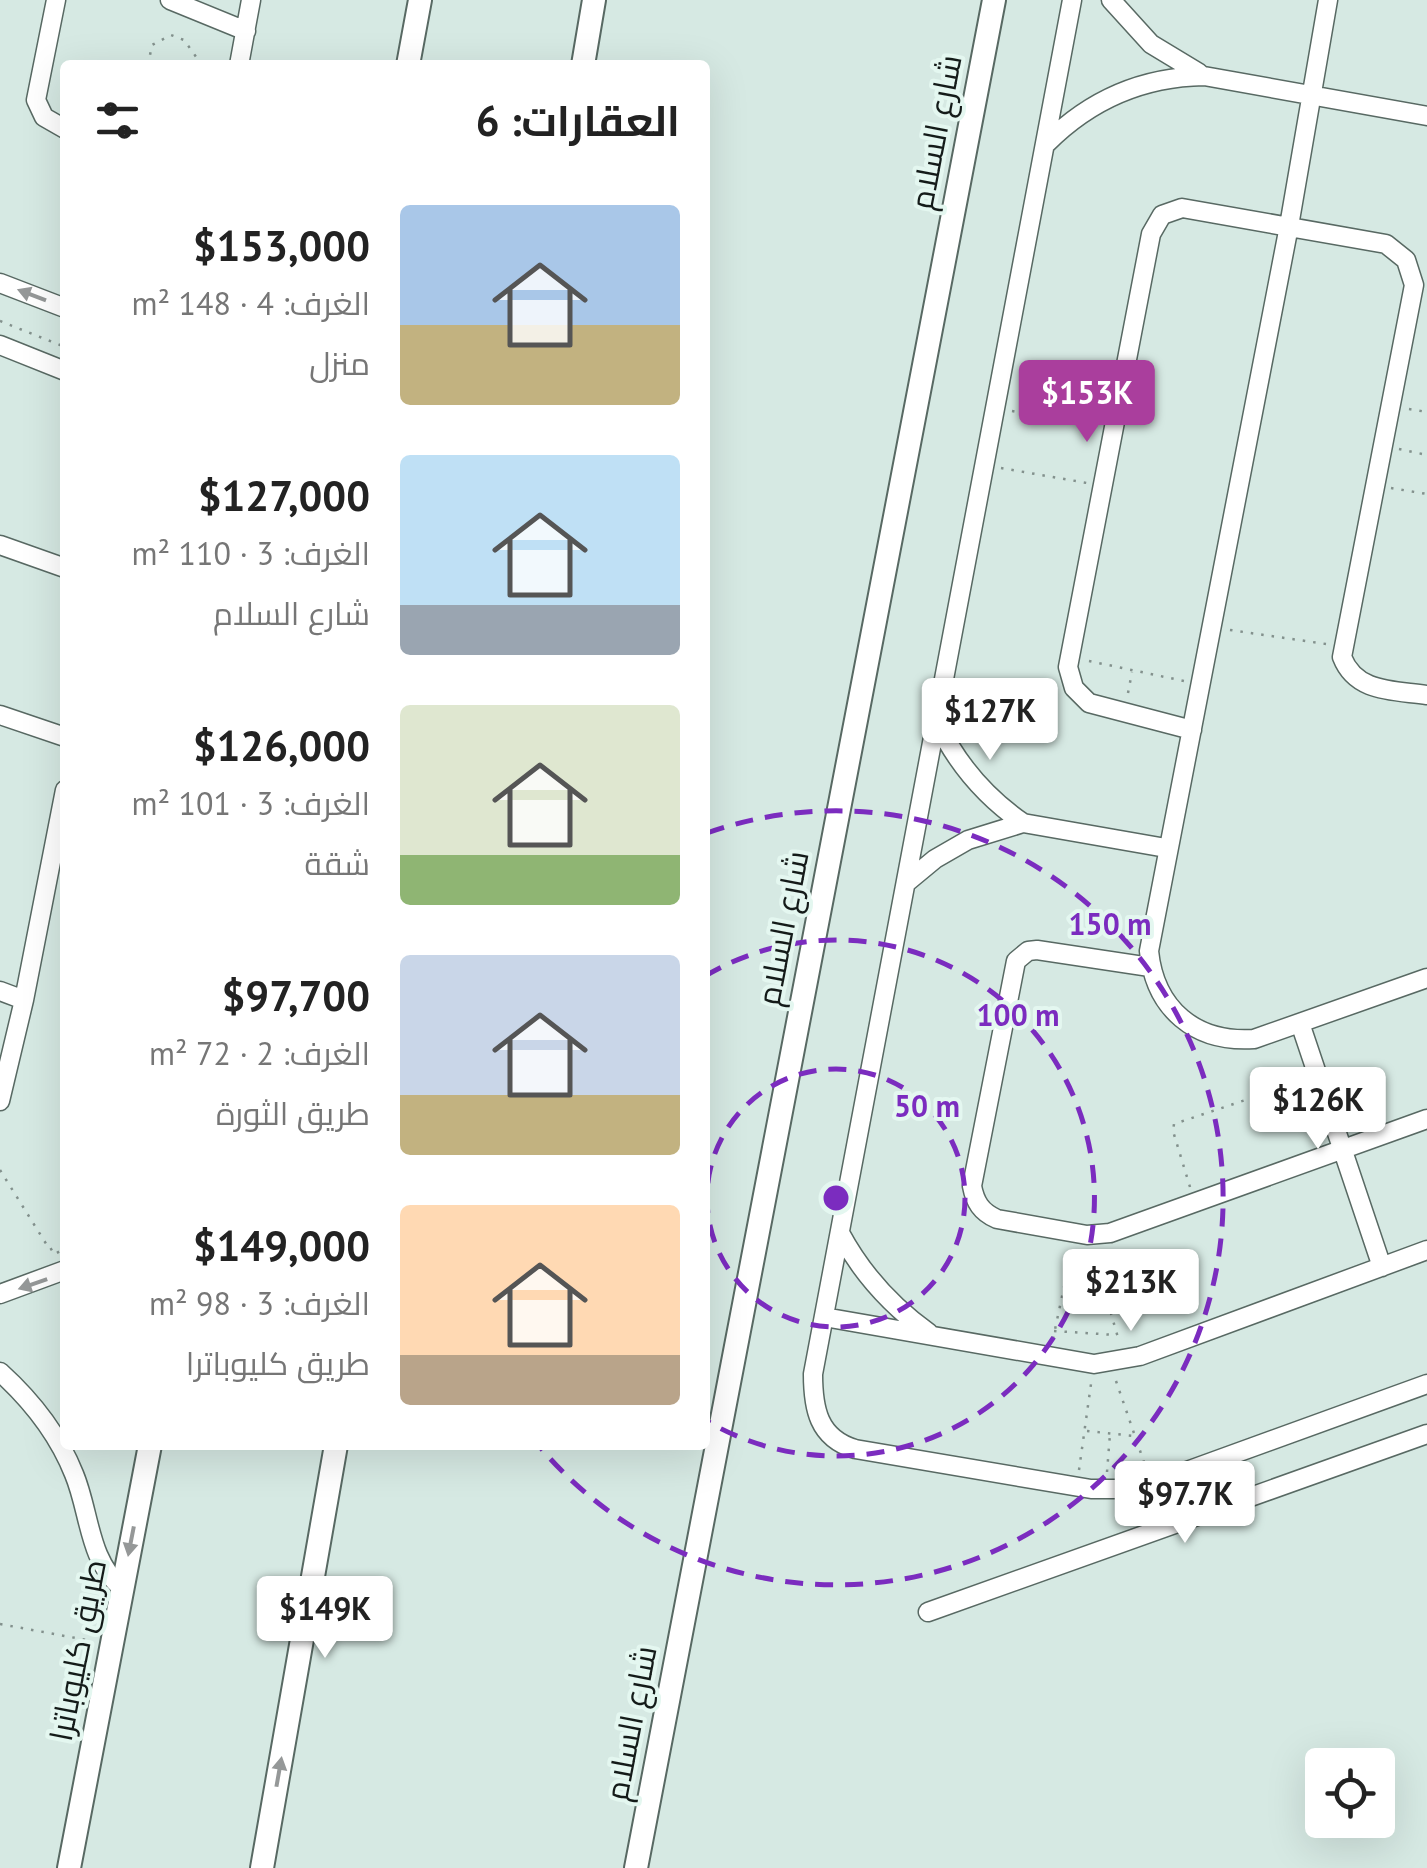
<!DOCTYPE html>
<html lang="ar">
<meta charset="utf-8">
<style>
body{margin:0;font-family:"PT Sans",Cairo,sans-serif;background:#f2f2f2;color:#222;direction:rtl;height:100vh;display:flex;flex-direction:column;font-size:38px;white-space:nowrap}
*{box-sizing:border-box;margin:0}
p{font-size:32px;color:#767676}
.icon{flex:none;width:55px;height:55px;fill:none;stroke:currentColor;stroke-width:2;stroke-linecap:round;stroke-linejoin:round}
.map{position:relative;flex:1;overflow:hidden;direction:ltr}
.drawer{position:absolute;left:60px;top:60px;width:650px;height:1390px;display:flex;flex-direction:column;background:#fff;border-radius:10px;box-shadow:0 10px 40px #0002;direction:rtl}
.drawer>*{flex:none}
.tools{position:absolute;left:1305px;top:1748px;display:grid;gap:20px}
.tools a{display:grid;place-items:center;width:90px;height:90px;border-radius:10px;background:#fff;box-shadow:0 10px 40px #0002;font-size:50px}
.price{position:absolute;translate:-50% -85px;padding:0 22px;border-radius:10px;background:#fff;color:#222;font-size:32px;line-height:65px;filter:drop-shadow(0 2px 5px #0008)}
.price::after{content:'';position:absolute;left:50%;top:60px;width:30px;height:22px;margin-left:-15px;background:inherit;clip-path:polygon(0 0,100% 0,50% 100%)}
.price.on{background:#aa3e9d;color:#fff}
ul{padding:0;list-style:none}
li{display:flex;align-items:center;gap:30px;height:250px;padding:0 30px}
li span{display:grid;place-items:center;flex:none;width:280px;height:200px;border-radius:10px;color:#555}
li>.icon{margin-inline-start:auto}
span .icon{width:120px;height:120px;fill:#fffc;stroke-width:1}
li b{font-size:42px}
h2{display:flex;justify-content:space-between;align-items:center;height:120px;padding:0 30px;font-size:42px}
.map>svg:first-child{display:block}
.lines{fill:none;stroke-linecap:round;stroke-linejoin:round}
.minor-casing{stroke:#586963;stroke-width:21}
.secondary-casing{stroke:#586963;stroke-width:26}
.path{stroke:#83918d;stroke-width:2.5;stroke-dasharray:2.5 8;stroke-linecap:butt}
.minor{stroke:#fff;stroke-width:18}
.secondary{stroke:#fff;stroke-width:22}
.oneway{fill:#959898}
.ring{fill:none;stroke:#7b2cbf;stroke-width:5;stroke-dasharray:18 12}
.labels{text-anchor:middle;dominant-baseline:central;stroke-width:8;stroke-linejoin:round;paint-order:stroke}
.street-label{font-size:32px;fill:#141b19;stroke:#e4f7f0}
.centre{fill:#7b2cbf;stroke:#e4f7f0;stroke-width:5}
.ring-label{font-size:30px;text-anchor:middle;font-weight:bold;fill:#7b2cbf;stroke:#e4f7f0;stroke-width:8;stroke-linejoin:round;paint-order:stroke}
</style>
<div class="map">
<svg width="1427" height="1868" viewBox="0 0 1427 1868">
<rect width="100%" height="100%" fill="#d6e9e3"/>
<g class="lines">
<g class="minor-casing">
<path id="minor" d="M56,0L36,100L44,117L65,129
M170,0L246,31
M1072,0L813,1374C813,1408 818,1438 855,1449L1091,1489H1123L1151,1484L1427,1384
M1111,0L1151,44L1199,73
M1328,0L1289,226L1149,951C1155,1009 1195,1043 1254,1039L1427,978
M239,65L251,0
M1047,143C1091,99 1142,77 1204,76L1427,116
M0,283L65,308
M0,345L65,371
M0,545L65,568
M0,715L65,737
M936,720C956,763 984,796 1023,823
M1192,730L1089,703L1074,688L1068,667L1151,234L1162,215L1182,208L1386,244L1406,260L1414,285L1342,657C1356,693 1393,690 1427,695
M906,883L935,859L968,840L1023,823L1166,848
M1150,967L1037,950L1028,951L1016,961L972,1186C975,1202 981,1212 997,1219L1087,1235L1110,1233L1427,1119
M0,991L24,1000
M1300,1023L1382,1267
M0,1101L24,1000L65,790
M840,1233C862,1274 891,1306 929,1333
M0,1294L65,1270
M824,1317L1094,1364L1140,1356L1427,1250
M0,1372C32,1401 58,1434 74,1474C90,1512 88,1560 122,1588
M928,1612L1427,1434"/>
</g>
<g class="secondary-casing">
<path id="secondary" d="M408,65L420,0
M583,65L594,0
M69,1868L150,1445
M262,1868L336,1445
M636,1868L994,0"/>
</g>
<path class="path" d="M148,65L152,45L171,35L184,40L202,65
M0,321L65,347
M1409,409L1427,412
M1012,411L1098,426
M1399,449L1427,455
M1001,468L1087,483
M1391,488L1427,494
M1230,630L1326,644
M1089,661L1184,681
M1128,693L1132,672
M0,1170L50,1250L55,1247L59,1254
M1190,1187L1173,1131L1174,1124L1302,1081
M1093,1252L1119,1341
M1073,1260L1094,1263
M1065,1297L1106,1303
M1054,1331L1116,1335
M1053,1339L1072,1249
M1116,1381L1146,1468
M1087,1431L1134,1436
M1079,1470L1091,1384
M1107,1472L1110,1434
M0,1624L92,1641"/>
<use href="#minor" class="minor"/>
<use href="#secondary" class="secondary"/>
</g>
<defs><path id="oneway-solid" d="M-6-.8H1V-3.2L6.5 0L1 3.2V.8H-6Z" transform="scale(2.5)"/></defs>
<g class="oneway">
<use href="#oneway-solid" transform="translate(32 295) rotate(-159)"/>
<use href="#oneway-solid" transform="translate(33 1284) rotate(161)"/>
<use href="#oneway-solid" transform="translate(131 1541) rotate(101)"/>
<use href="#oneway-solid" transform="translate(279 1772) rotate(-80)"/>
</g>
<g class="ring">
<circle cx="836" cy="1198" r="129"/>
<path d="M705 976A258 258 0 1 1 705 1420"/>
<path d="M707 833A387 387 0 1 1 540 1447"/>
</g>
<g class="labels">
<g class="street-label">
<text transform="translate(935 132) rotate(-79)">شارع السلام</text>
<text transform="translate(782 928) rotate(-79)">شارع السلام</text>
<text transform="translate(77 1650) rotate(-79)">طريق كليوباترا</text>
<text transform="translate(630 1723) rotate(-79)">شارع السلام</text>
</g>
</g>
<circle cx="836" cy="1198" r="15" class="centre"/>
<g class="ring-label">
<text x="1110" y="935">150 m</text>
<text x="1018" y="1026">100 m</text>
<text x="927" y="1117">50 m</text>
</g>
</svg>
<div class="tools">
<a><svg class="icon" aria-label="locate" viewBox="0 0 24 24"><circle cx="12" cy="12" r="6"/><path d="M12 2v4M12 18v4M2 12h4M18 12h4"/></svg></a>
</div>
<b class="price on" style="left:1087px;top:445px">$153K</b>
<b class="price" style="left:990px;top:763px">$127K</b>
<b class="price" style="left:1318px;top:1152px">$126K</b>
<b class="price" style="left:1131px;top:1334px">$213K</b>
<b class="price" style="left:1185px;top:1546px">$97.7K</b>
<b class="price" style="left:325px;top:1661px">$149K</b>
<section class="drawer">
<h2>العقارات: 6<svg class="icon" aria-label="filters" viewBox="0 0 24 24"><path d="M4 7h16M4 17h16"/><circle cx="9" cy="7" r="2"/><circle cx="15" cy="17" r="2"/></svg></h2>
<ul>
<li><span style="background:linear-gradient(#a9c7e8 60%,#c2b280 0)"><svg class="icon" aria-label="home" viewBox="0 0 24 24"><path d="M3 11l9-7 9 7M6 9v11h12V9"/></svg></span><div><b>$153,000</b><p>الغرف: 4 · 148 m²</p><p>منزل</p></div></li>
<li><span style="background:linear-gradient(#bfe0f5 75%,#9aa5b1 0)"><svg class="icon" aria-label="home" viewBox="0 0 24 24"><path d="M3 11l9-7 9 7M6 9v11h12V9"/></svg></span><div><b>$127,000</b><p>الغرف: 3 · 110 m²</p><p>شارع السلام</p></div></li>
<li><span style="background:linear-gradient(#dfe7d0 75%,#8fb573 0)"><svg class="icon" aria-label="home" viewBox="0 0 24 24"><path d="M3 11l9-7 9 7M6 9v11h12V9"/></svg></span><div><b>$126,000</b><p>الغرف: 3 · 101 m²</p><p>شقة</p></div></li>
<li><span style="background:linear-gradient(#c9d6e8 70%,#c2b280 0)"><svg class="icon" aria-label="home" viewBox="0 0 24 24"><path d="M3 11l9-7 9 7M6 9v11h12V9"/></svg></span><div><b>$97,700</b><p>الغرف: 2 · 72 m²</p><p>طريق الثورة</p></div></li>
<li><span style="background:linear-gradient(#ffd9b3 75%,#b9a48a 0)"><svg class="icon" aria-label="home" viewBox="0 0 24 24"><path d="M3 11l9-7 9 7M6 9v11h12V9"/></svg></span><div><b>$149,000</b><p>الغرف: 3 · 98 m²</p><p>طريق كليوباترا</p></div></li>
</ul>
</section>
</div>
